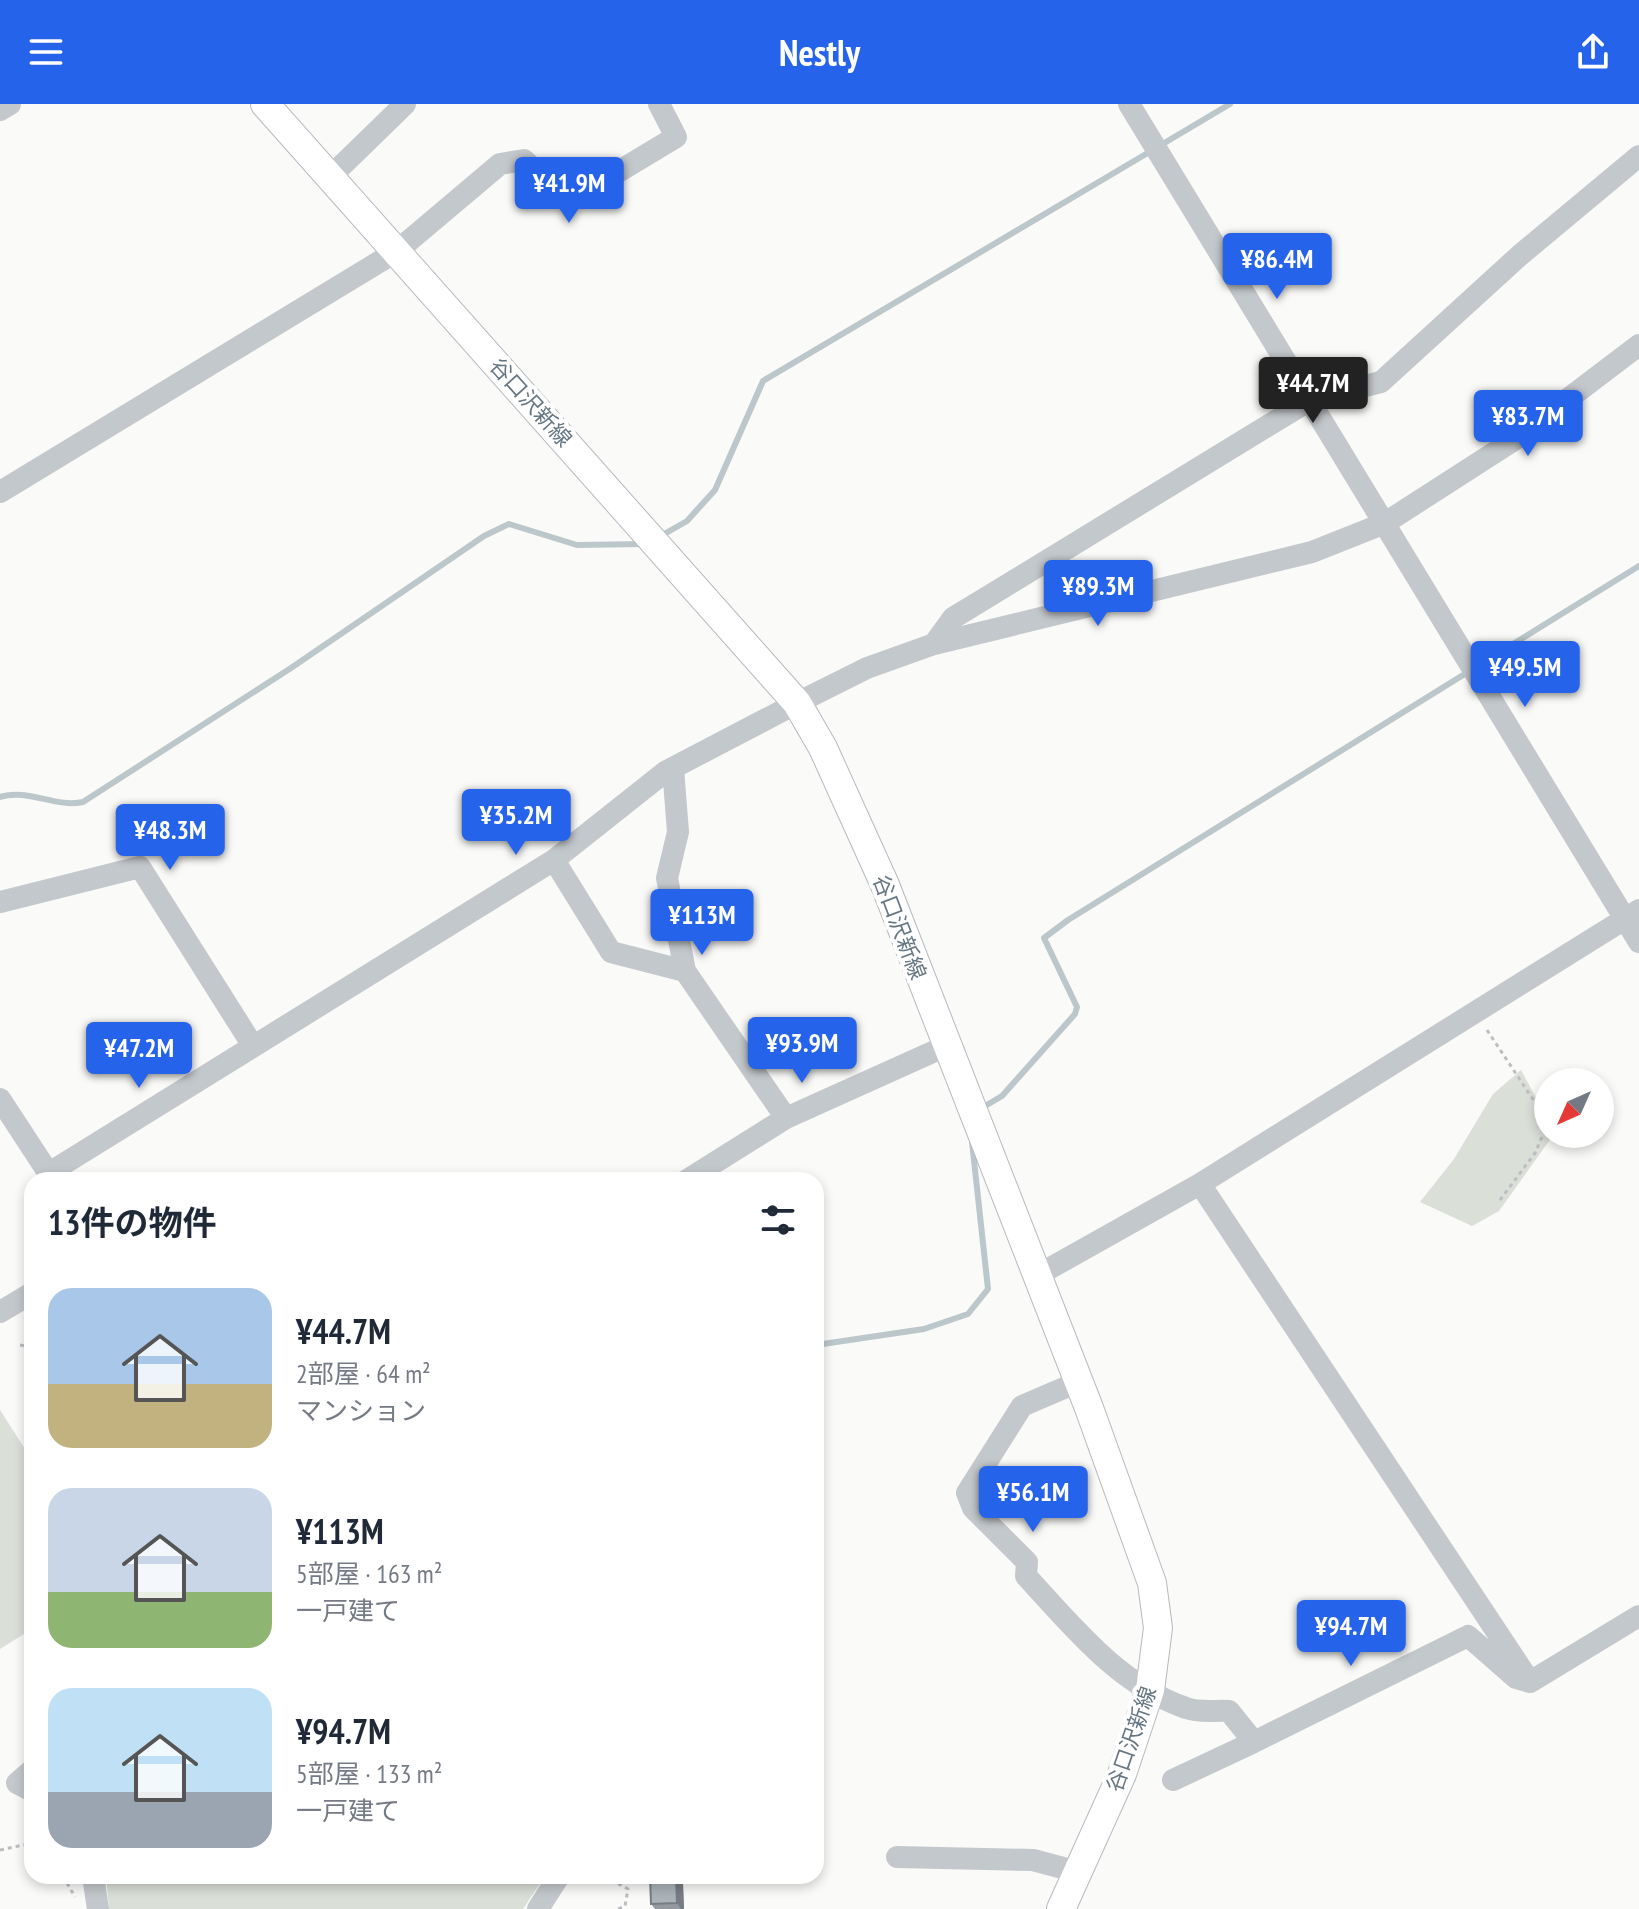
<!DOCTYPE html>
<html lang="ja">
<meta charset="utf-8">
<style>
body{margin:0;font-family:"PT Sans Narrow","Noto Sans JP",sans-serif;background:#f6f6f7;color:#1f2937;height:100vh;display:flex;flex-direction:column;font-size:30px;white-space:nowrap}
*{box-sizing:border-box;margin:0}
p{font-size:26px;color:#747a83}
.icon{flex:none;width:44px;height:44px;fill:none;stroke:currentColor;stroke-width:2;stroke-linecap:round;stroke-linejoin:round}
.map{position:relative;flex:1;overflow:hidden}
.side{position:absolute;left:24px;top:1068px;width:800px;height:712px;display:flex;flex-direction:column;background:#fff;border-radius:24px;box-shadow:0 4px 12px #0003}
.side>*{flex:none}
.needle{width:52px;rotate:225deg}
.controls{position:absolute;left:1534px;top:964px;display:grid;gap:16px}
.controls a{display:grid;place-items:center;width:80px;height:80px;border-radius:50%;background:#fff;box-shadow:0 4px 12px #0003;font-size:40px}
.price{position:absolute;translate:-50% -68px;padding:0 18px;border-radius:8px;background:#2563eb;color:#fff;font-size:26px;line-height:52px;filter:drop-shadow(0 2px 4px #0008)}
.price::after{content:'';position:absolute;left:50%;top:48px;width:24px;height:18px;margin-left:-12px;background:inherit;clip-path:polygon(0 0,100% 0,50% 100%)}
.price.current{background:#222;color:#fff}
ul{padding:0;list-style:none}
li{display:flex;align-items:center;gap:24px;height:200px;padding:0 24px}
li span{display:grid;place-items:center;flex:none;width:224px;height:160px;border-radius:24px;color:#555}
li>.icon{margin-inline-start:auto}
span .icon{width:96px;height:96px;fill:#fffc;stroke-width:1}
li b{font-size:34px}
h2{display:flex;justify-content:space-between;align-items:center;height:96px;padding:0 24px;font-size:34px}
header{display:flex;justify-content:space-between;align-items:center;height:104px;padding:0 24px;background:#2563eb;color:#fff;font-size:36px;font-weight:700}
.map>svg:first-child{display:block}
.green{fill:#dadfd7}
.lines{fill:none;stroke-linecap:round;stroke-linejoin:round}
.stream{stroke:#bbc7cb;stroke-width:6}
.major-casing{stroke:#b5babe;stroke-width:30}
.path{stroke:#bbbfc2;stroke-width:3;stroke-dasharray:4 4;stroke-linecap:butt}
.minor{stroke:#c3c8cc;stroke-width:22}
.major{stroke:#fff;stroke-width:28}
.wall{fill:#929a9f}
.shaded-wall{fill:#777d82}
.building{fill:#aab3b9;stroke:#777d82;stroke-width:2}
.labels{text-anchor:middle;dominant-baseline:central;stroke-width:8;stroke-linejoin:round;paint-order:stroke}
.street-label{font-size:22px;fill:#657683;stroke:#fff}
</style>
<header><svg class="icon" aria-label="menu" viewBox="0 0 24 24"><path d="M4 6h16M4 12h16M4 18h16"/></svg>Nestly<svg class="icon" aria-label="share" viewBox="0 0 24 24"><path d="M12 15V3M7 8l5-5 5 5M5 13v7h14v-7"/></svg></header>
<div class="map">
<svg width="1639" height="1805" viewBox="0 0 1639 1805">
<rect width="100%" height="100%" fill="#fafaf8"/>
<path class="green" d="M1521,966L1548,1016V1030H1554L1499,1107L1472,1122L1420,1098L1454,1055L1493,990Z
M0,1306L32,1356V1525L0,1545Z
M106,1772H545L523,1805H109Z"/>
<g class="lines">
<path class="stream" d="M1161,41L1230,0
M659,433L687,417L715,386L763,277L1151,47
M0,693C28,684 55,704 83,698L291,564L484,432L509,420L577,441L645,440
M980,1005L1002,992L1075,910L1077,903L1044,834L1068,816L1639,462
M816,1241L924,1225L968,1210L988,1185L972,1038"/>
<g class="major-casing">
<path id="major" d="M265,0L797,599L823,644L885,781L1089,1304L1152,1479L1158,1524L1150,1586L1122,1670L1061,1805"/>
</g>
<path class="path" d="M1487,926L1548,1018
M1500,1096L1535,1049L1548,1019
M20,1241L32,1243
M0,1746L28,1740L32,1743
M63,1772L75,1793
M604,1772L628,1785L625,1802L618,1805"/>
<path class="minor" d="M1129,0L1639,838
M0,6L10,0
M330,73L405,0
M0,388L397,147L500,60L524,56L568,98L676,33L659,0
M934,540L953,514L1310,296L1381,278L1519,152L1639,52
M673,664L678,728L667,774L685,867
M554,756L611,848L685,867L786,1014
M0,798L140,763L253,942
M0,995L53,1076
M49,1069L554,756L665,668L797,599L867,564L934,540L1312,448L1385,419L1514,336L1639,241
M687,1076L786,1014L946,942
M1200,1080L1530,1578L1639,1512
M1036,1172L1200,1080L1639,806
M0,1208L32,1189
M1078,1278L1022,1302L967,1389L973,1404L1027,1458L1026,1472C1073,1523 1119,1581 1186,1604C1199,1609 1216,1606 1229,1607L1254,1638L1468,1532L1516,1574L1530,1578
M32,1666L17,1679L32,1687
M1173,1676L1254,1638
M897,1753L1033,1756L1078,1768
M93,1772L98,1805
M538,1805L559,1772"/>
<use href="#major" class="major"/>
</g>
<path class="wall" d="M650,1772H678L683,1780L684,1805H655L651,1800Z"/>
<path class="shaded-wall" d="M676,1772H678L683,1780L684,1805H681L677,1799Z"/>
<path class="building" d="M650,1772H676L677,1799L651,1800Z"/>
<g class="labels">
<g class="street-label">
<text transform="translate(531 298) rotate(48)">谷口沢新線</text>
<text transform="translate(900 823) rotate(69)">谷口沢新線</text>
<text transform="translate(1131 1635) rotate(-71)">谷口沢新線</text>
</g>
</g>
</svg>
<div class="controls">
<a><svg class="needle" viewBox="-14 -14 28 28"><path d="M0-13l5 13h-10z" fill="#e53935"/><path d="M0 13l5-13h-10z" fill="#747a83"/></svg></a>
</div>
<b class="price" style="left:569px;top:121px">¥41.9M</b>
<b class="price" style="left:1277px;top:197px">¥86.4M</b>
<b class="price current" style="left:1313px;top:321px">¥44.7M</b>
<b class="price" style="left:1528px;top:354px">¥83.7M</b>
<b class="price" style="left:1098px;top:524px">¥89.3M</b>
<b class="price" style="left:1525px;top:605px">¥49.5M</b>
<b class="price" style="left:516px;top:753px">¥35.2M</b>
<b class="price" style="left:170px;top:768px">¥48.3M</b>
<b class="price" style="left:702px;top:853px">¥113M</b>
<b class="price" style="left:802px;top:981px">¥93.9M</b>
<b class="price" style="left:139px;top:986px">¥47.2M</b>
<b class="price" style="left:1033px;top:1430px">¥56.1M</b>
<b class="price" style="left:1351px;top:1564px">¥94.7M</b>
<section class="side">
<h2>13件の物件<svg class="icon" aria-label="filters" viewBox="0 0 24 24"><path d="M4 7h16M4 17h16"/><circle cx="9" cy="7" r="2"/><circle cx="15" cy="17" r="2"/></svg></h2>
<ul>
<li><span style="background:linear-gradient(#a9c7e8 60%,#c2b280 0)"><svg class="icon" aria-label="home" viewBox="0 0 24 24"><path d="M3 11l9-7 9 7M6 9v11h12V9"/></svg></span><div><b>¥44.7M</b><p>2部屋 · 64 m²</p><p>マンション</p></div></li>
<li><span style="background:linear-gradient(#c9d6e8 65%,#8fb573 0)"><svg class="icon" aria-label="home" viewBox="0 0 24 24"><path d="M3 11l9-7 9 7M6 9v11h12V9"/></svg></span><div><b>¥113M</b><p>5部屋 · 163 m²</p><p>一戸建て</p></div></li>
<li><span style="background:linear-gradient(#bfe0f5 65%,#9aa5b1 0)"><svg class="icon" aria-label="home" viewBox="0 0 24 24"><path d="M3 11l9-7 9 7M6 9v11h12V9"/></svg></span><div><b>¥94.7M</b><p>5部屋 · 133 m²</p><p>一戸建て</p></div></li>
</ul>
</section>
</div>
